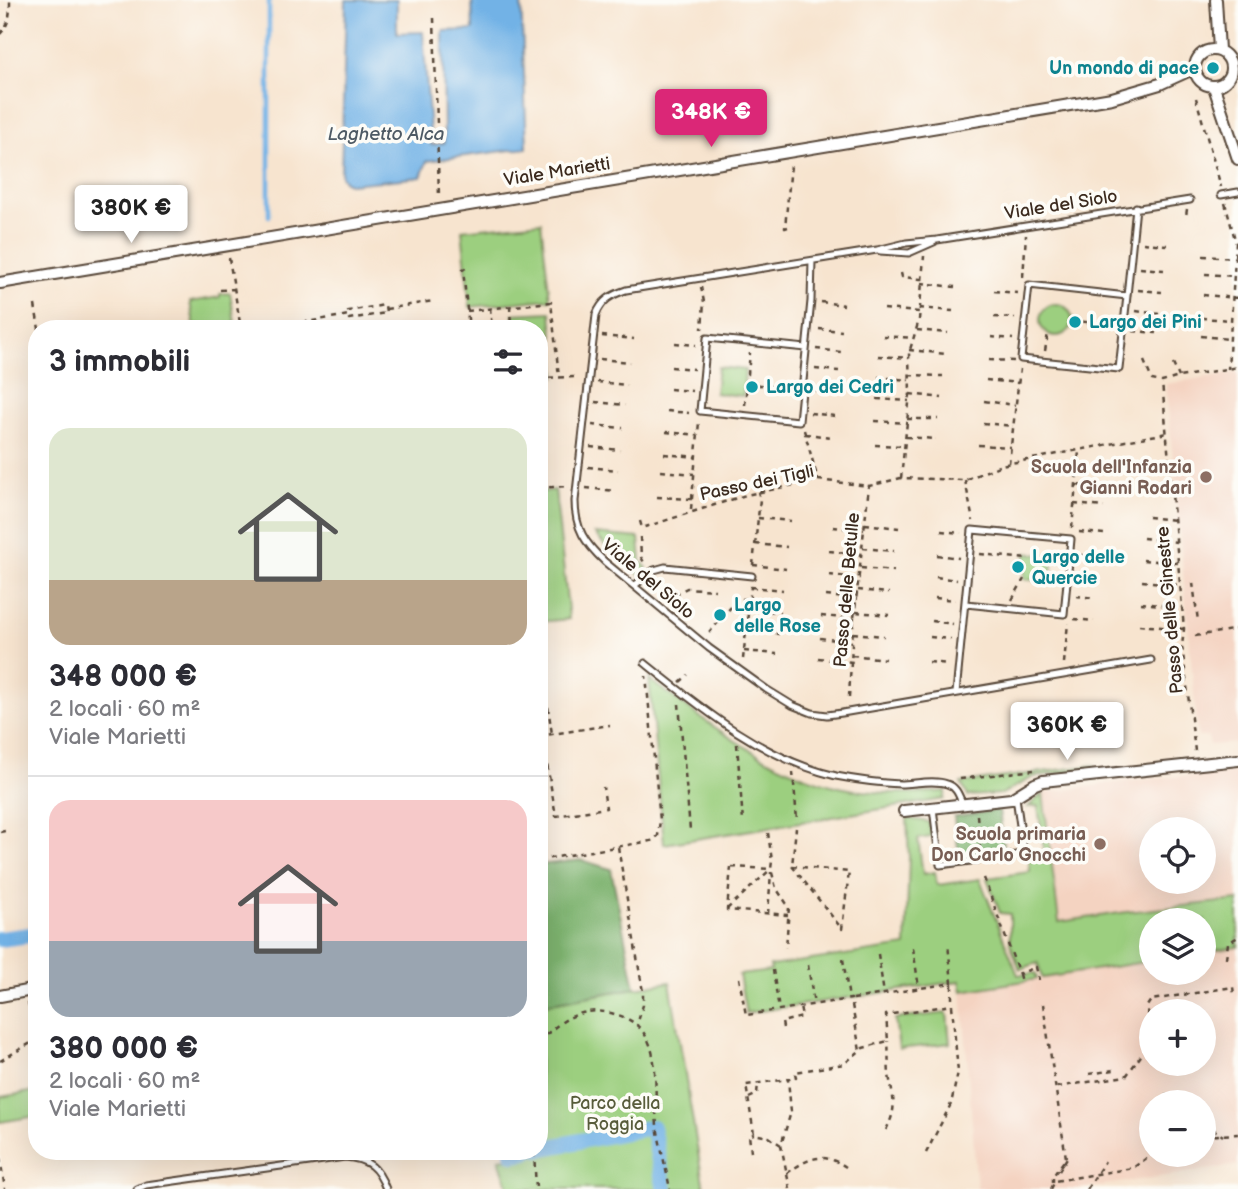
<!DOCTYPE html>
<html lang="it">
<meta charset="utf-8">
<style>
body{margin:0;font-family:"Balsamiq Sans",sans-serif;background:#f2f2f3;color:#2b2b33;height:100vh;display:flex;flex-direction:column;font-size:26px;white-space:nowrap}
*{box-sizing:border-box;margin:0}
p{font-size:23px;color:#7c7c81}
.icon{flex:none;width:38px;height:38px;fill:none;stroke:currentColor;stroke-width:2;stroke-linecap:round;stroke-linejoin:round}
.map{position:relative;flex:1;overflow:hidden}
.details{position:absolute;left:28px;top:320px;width:520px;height:840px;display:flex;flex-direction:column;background:#fff;border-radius:28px;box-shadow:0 7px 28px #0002}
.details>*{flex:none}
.fabs{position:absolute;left:1139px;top:817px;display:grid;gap:14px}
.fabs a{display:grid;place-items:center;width:77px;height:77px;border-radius:50%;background:#fff;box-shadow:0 7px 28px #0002;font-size:35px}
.price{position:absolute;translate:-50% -60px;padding:0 16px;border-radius:7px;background:#fff;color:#222;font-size:23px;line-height:46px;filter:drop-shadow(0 2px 4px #0008)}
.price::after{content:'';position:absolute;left:50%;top:42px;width:21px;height:16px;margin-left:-10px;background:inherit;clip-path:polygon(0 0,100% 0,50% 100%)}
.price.current{background:#db2777;color:#fff}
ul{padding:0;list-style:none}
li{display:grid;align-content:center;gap:14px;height:371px;padding:0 21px}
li+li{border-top:2px solid #e1e1e2}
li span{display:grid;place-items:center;height:217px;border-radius:21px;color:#555}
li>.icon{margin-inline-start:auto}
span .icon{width:126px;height:126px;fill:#fffc;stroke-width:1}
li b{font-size:30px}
h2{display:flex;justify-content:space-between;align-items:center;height:84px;padding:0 21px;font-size:30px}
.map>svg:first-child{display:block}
.built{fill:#f4d3c1;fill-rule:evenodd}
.green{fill:#9ccf7f;stroke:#6c7c4e;stroke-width:2}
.forest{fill:#7db26e;stroke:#5c6e46;stroke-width:2}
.water{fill:#72b2e6;stroke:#566e82;stroke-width:2}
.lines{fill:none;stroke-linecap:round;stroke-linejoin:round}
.stream{stroke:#72b2e6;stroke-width:4.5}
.canal{stroke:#72b2e6;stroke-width:16}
.lane-casing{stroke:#574639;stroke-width:9}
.street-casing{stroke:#574639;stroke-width:14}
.path{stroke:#574639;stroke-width:2.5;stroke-dasharray:5 5;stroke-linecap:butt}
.lane{stroke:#fff;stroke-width:5}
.street{stroke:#fff;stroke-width:10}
.culture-dot{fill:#0f9aa8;stroke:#fdfcf7;stroke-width:2.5}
.education-dot{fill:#8d6e63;stroke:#fdfcf7;stroke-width:2.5}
.labels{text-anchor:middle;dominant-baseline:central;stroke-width:7;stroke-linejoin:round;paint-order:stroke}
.culture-label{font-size:18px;font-weight:bold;fill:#0d838f;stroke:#fdfcf7;text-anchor:start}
.street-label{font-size:18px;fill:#3b2a1e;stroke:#fdfcf7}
.education-label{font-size:18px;font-weight:bold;fill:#785e54;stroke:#fdfcf7;text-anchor:end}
.park-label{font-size:18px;fill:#585c3b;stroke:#fdfcf7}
.water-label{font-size:19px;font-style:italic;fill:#4e5a64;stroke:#fdfcf7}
</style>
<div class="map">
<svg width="1238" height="1189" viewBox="0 0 1238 1189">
<rect width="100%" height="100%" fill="#fdfcf7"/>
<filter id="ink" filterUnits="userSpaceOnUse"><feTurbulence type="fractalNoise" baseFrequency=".0143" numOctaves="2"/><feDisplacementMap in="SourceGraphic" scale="14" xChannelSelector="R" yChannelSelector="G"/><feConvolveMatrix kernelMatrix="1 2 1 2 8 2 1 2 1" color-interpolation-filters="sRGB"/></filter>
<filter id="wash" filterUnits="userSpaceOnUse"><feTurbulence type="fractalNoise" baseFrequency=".00686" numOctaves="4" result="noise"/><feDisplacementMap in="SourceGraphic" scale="28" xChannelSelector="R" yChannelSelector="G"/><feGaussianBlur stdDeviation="1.57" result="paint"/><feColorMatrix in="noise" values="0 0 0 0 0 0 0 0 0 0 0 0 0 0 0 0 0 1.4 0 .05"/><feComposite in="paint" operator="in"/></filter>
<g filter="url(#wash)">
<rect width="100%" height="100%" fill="#f7e4cf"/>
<path class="built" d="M1238,372V743L1210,745L1208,737H1198L1166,384Z
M1238,772V900L1127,912L1059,922L1043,793L1128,781ZM1152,830H1204V882H1152Z
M1238,947V1165L1077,1189H977L962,991L1151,961L1152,973H1204V952ZM1152,1012H1204V1064H1152ZM1152,1102H1204V1155H1152Z"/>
<path class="green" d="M541,222L550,299L470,307L462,230Z
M230,293L236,329H213L194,324L190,302L220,297V294Z
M1040 320a16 16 0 1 1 32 0a16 16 0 1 1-32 0Z
M551,312L556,376L539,377V329H515L513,314Z
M718,367L745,370L743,396L715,393Z
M555,490L569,619L539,622V492Z
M595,534L639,538L641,561L647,568L640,575L607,548Z
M1026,553L1053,556L1051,582L1024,579Z
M649,679C707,723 766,769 839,787C873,795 911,794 946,791L944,799L664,844Z
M1094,765L1096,768L1033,777L1002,794L968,796L961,783Z
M1043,793L1059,922L1127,912L1238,900V947L1204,952V920H1152L1151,961L1042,978L1038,963L1020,969L1010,943V914L1000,913L987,878L1030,872L1029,860L1045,858L1038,806L1028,807Z
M907,818L929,822L931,837L918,839L923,874L935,872L937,885L980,879L1018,975L1035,973L1037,979L962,991L960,981L746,1013L739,975L771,971L770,966L906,946L909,857Z
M670,982L704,1189H509L499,1159L520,1157L519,1152H539V1005Z
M947,1013L950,1043L899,1049L895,1019Z
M37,1091V1116L0,1122V1097Z"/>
<path class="forest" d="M999,810L1004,848L959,855L954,817Z
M581,860L611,869L635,988L539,1005V865Z"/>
<path class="water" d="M346,0H397V33L423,32L431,145L444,143L443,31L473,30L472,0H521L527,148L427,161L421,177L350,184L345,182L341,176Z"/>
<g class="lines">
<path class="stream" d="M269,0V216"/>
<path class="canal" d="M0,939L37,934
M539,1149L652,1127L665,1189
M512,1152L513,1154L526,1152"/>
</g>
</g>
<g filter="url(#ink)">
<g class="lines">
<g class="lane-casing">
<path id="lane" d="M1221,195L1238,192
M880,251L909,253L934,242
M1029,285L1127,296L1119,369L1021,359Z
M1127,296L1136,207
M806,348L707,338L700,411L799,421L811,301L812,261
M634,586L654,570L665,567L752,576
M1151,660L842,713L827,715L812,713L792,705L766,689L709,648L605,562C585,543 575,529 575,501L596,315C602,300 611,295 626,290L877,250L906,243L937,240L1190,200
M645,663C702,709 763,759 836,776C857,780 878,783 900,784C914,784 934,779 947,784C957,787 959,796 963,805
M956,693L972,530L1071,539L1064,614L966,604
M933,808L940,865L1024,854L1016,797
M365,1160L371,1152
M137,1189L146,1185L345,1157C368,1159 378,1167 386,1189"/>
</g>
<g class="street-casing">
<path id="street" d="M1216,0L1219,50
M1195 68a18 18 0 1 1 36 0a18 18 0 1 1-36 0Z
M1214,87L1238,159
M0,283L1112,98L1160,84L1195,68
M904,811L1011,799L1035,784L1043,781L1238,760
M0,996L37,989"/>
</g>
<path class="path" d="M434,18L439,197
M0,34C10,24 10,13 10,0
M1196,98L1221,187
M1225,203L1236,243L1235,258L1238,259
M1187,209L1186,216H1188
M788,227L785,228L791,165
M1143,243L1167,245
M1203,256L1235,258L1228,369
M229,258L241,329
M466,268L463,269L469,329
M1140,268L1164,270
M901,273L902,277L921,279
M1205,274L1234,276
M1023,277L1026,235
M921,283L955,287
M701,287L704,302L702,329
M220,290L234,289
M1138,290L1162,292
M994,291L1018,293
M1203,295L1238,298
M821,302L844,305
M35,305L39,329
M510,306L511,329
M490,308L492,329
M919,308L953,311
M386,309L433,301
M884,309L919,312
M467,311L551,302L559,377
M1136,311L1159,314
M994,317L1015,318
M1201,318L1231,320
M1073,321L1113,324
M263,329L349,315L348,311L385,305L386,313L349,319V315
M819,329L842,331
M917,330L948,333
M1133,331L1157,333
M602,336L634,339
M883,336L914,338
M1201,336L1229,339
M991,337L1013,339
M675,343L696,345
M816,349L841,352
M909,350L947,354
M1045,351L1048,333
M878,356L909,358
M600,359L630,362
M989,360L1014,361
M1144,361L1152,380L1162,382
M1173,364L1179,377
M671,367L694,369
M815,369L839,371
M909,375L943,376
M878,377L909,380
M539,378L578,377
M986,380L1018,383
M597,382L627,385
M747,384L793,388
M670,389L692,391
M813,390L836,392
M910,394L942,398
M877,399L909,401
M984,401L1015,405
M595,402L625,405
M745,405L750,353
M667,411L689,413
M810,413L835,416
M907,419H938
M875,421L907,423
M983,423L1013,426
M592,425L623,428
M804,430L818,480
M666,432L698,435
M805,434L832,437
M906,437L936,439
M875,445L905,446
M978,445L1011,447
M590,447L620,450
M664,454L696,457
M1009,463L1020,369
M588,467L618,470
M661,471L694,474
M901,478L910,394L909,353L919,320L924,256
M965,480L973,521
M1076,485L1110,489
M539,488L567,486
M586,488L615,491
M1148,492H1172
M657,497L692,499
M1074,504L1104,507
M691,509L699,422
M1148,517L1174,520
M758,518L791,521
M640,521L642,528L746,495L818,480L869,486L901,478L965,480L1001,465L1167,433
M865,524L899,528
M833,527L864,530
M1072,528L1079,451
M941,531L961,533
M1079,532L1105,534
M640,537L641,557L645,564
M1143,538L1176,542
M755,544L787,547
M863,548L894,551
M829,551L862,555
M980,554L1026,559
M937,555L959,558
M1080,555L1100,557
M1143,560L1178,563
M753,565L760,499L758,492
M753,565L786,569
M861,568L894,571
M829,575L860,578
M1078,576L1101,579
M936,577L957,580
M1142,581L1180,585
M1193,583L1198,621
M751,587L783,590
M858,590L889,593
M826,596L857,599
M1076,596L1095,598
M935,598L955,600
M666,599L687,588L715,590
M742,599H749
M1012,600L1024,579
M1141,603L1182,607
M749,609L780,612
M856,612L889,615
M821,616L855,619
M1074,619L1094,621
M932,621L953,624
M1139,625L1184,629
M746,630L779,634
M709,633L731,607
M853,633L884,636
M1195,636L1238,629
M930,637L951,639
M820,638L852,642
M744,651L777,654
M852,655L885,659
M818,658L853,662
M743,659L751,586
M929,662L948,664
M1064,663L1068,623
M680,682L688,675
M849,697L853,627L869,486
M679,704L690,830
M548,707L552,734
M539,736L610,725
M542,736L556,816L606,808L603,787
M737,744L743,822
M1195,751L1182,646L1184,629L1162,382L1179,377L1238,367
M793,772L797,820
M960,779L1034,770
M977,815L980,850
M0,832L5,831
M768,833L772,861L771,869L776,888L789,907L786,948
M618,847L643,992V1005L637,1025
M539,860L651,841L658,836L660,820L646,676
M792,866L849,872L842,929L792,866L796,828
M731,867L727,910L788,915
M732,867L771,869
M984,878L1019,974L1036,967L1039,980
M727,909L771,869
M768,914L771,872
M913,948L919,988
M878,954L884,994
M1226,958L1228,943L1238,937
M843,959L849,999
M808,965L814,1004
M773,970L779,1010
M1019,974L1021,982
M739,978L746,1015L851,999L860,1051
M952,984V1005
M853,999L952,983L948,944
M28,1002L35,1040
M1043,1004L1066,1158L1053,1176V1182
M783,1028L782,1022L802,1017L800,1007
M1152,1035L1147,1006L1151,1000L1233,987L1234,994
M539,1042C557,1023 577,1008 605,1012C668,1022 652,1078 657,1125C660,1147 666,1168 670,1189
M0,1061L36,1040
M1089,1074L1114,1070
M1057,1087L1126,1076L1152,1041
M1165,1094L1177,1102
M749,1098L757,1094L758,1083
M1204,1123L1223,1136
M886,1130C898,1107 893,1099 889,1075C888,1064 889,1052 888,1041
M1204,1136L1238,1134
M781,1145L769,1137L754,1134L746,1085L788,1079
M534,1152L536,1189
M751,1152L749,1135L754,1134
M0,1158L5,1189
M1059,1171L1068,1156
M787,1173C809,1158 822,1151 846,1167
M790,1189L781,1145L791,1112L788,1079L796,1078L795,1072L844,1064L863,1048L888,1041L886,1015L952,1005L958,1072L951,1104L926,1153
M1051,1189L1055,1181L1133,1168L1152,1154
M1087,1189L1105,1161"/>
<use href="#lane" class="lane"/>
<use href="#street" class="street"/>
</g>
</g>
<g class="culture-dot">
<circle cx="1213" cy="68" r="7"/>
<circle cx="1075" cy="322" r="7"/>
<circle cx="752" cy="387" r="7"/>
<circle cx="1018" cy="567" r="7"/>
<circle cx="720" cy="615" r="7"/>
</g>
<g class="education-dot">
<circle cx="1206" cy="477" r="7"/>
<circle cx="1100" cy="844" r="7"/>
</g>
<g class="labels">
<g class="culture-label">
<text x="1199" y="68" text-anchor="end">Un mondo di pace</text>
<text x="1089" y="322">Largo dei Pini</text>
<text x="766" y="387">Largo dei Cedri</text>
<text x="1032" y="557">Largo delle<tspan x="1032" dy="21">Quercie</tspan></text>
<text x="734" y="605">Largo<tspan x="734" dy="21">delle Rose</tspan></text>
</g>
<g class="street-label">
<text transform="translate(557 172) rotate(-9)">Viale Marietti</text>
<text transform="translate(1061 205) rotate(-9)">Viale del Siolo</text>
<text transform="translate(757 483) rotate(-12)">Passo dei Tigli</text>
<text transform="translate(648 579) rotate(40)">Viale del Siolo</text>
<text transform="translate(847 590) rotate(-85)">Passo delle Betulle</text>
<text transform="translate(1170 610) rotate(-95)">Passo delle Ginestre</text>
</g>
<g class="education-label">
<text x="1192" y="467">Scuola dell'Infanzia<tspan x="1192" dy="21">Gianni Rodari</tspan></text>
<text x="1086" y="834">Scuola primaria<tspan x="1086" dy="21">Don Carlo Gnocchi</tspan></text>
</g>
<g class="park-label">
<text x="615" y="1103">Parco della<tspan x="615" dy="21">Roggia</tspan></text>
</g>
<g class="water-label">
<text x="386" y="134">Laghetto Alca</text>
</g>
</g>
</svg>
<div class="fabs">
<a><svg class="icon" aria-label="locate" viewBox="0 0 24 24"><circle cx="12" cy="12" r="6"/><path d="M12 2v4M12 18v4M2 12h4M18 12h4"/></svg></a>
<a><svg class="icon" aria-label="layers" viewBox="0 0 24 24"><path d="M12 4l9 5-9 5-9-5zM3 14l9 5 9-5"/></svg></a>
<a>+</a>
<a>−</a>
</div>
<b class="price current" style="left:711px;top:149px">348K €</b>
<b class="price" style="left:131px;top:245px">380K €</b>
<b class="price" style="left:1067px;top:762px">360K €</b>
<section class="details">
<h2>3 immobili<svg class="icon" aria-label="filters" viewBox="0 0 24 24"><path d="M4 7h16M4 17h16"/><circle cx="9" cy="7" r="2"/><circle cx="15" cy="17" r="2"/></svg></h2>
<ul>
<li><span style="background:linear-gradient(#dfe7d0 70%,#b9a48a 0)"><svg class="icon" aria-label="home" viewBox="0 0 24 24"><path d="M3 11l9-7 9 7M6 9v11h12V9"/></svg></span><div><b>348 000 €</b><p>2 locali · 60 m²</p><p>Viale Marietti</p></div></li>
<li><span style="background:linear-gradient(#f6c9c9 65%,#9aa5b1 0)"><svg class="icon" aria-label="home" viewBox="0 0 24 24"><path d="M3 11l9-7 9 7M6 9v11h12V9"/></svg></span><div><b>380 000 €</b><p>2 locali · 60 m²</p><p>Viale Marietti</p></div></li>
</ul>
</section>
</div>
